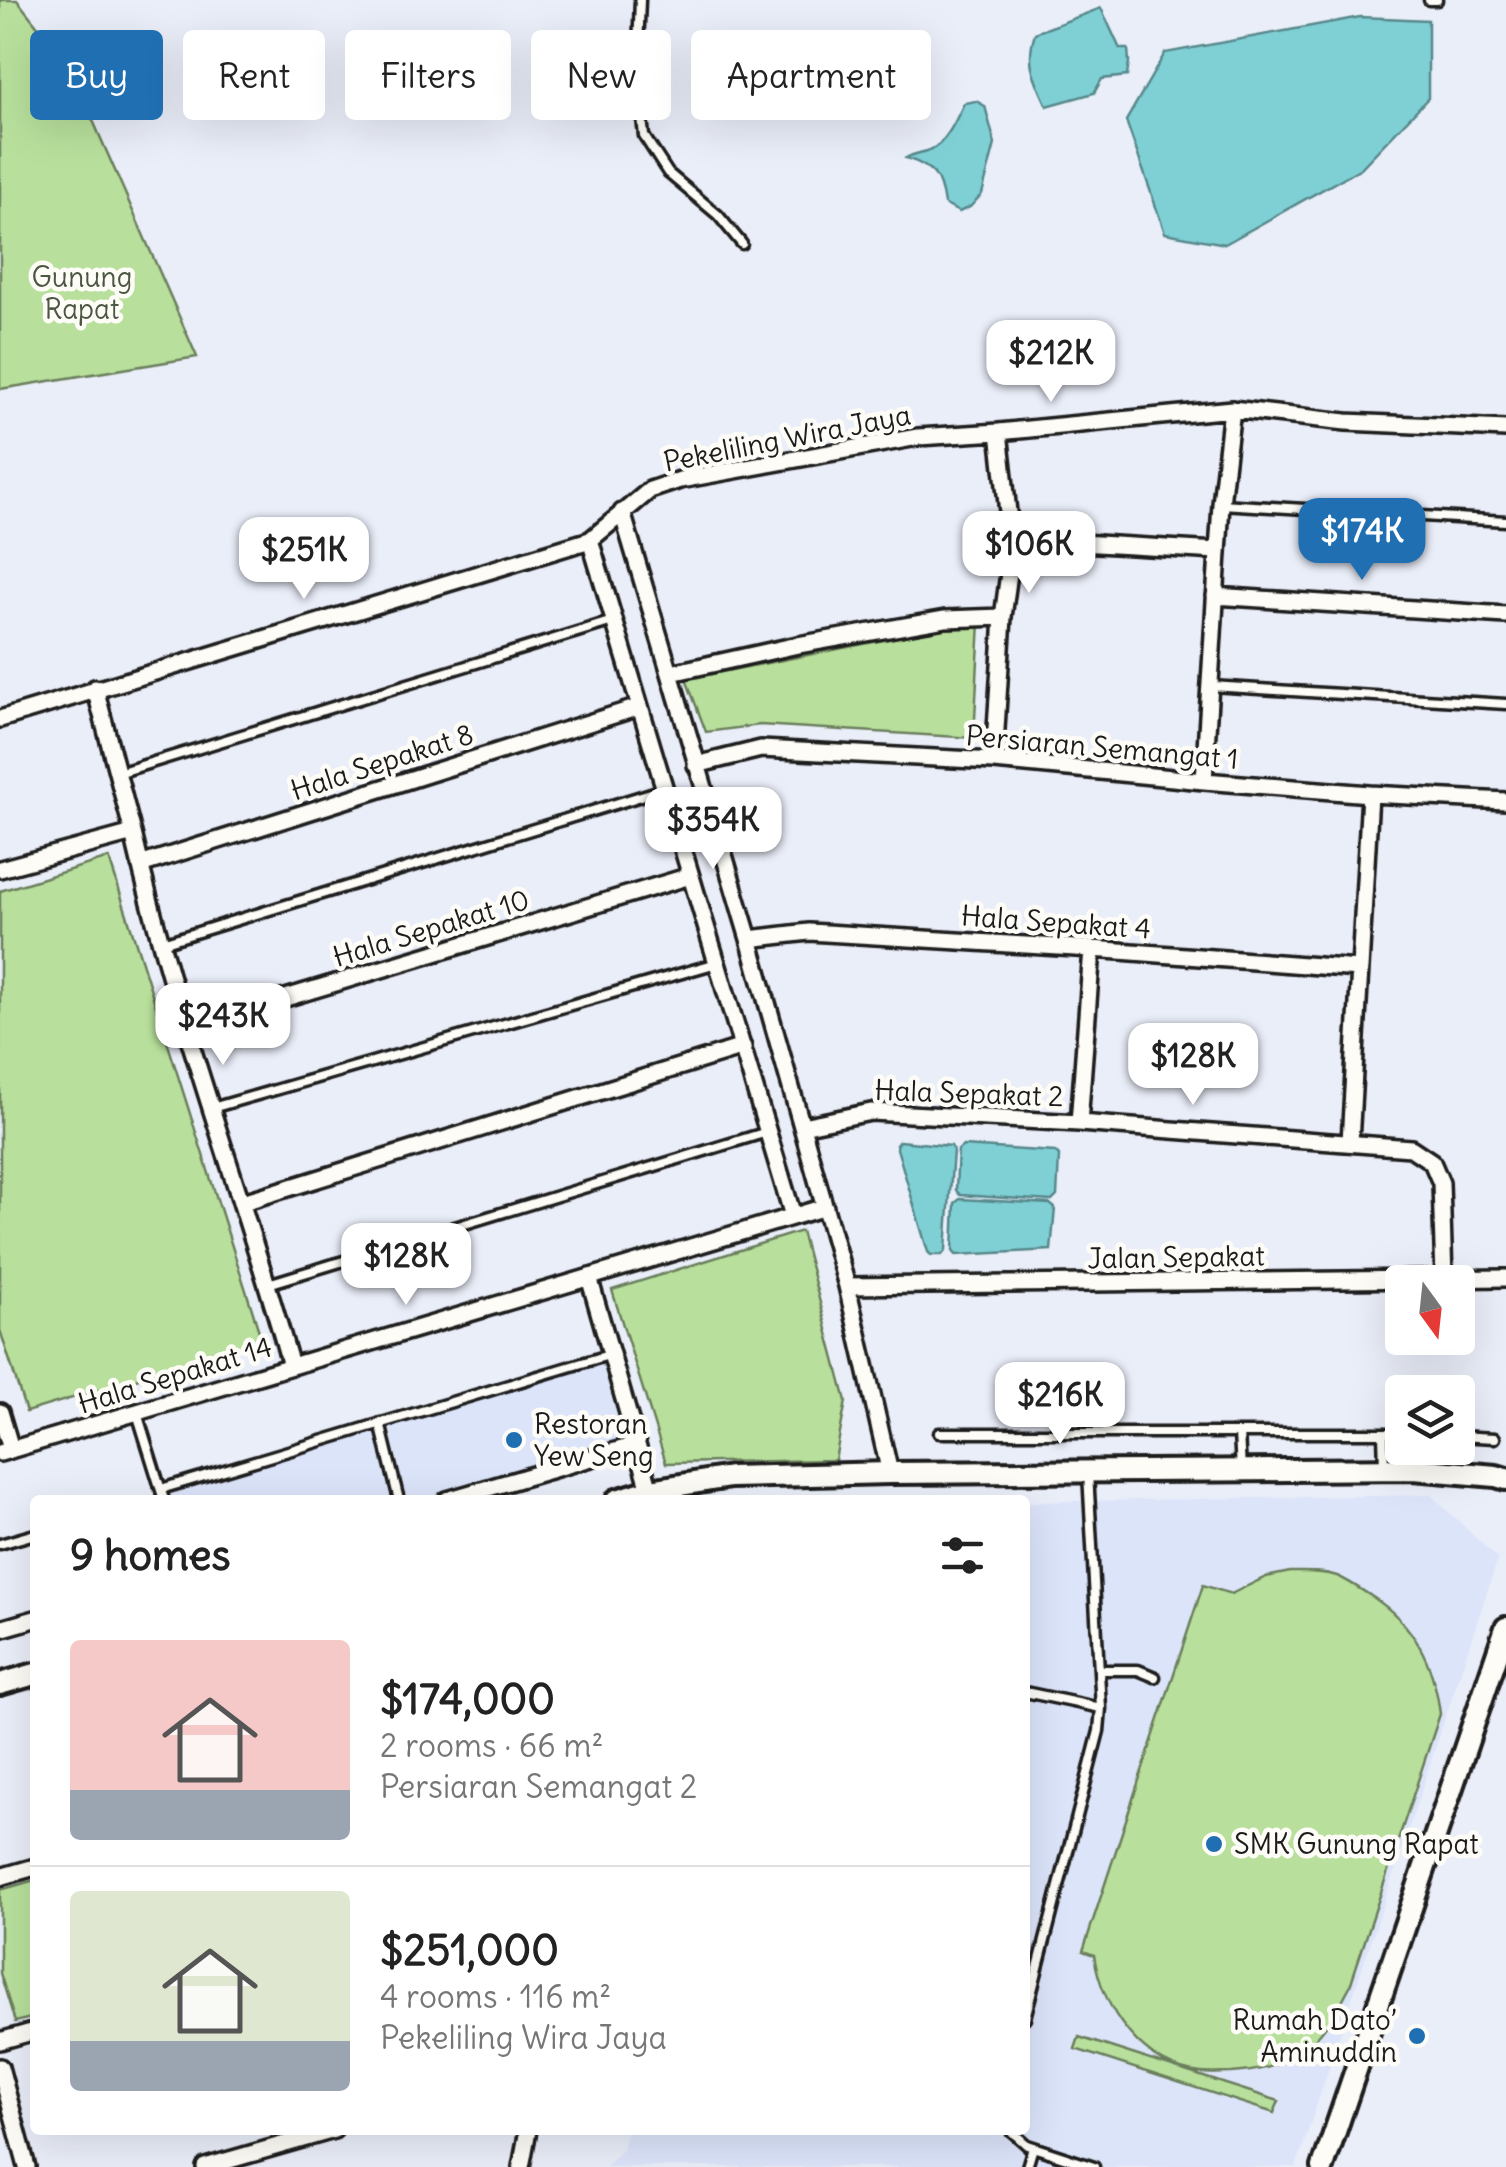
<!DOCTYPE html>
<html lang="en">
<head>
<meta charset="utf-8">
<style>
	:root { --surface:#fff; --page:#f6f6f6; --text:#222; --muted:#767676; --line:#e0e0e0; --accent:#1f6fb2 }
	body { margin:0; font-family:Delius,sans-serif; background:var(--page); color:var(--text); height:100vh; display:flex; flex-direction:column; font-size:38px; white-space:nowrap }
	* { box-sizing:border-box; margin:0 }
	p { font-size:32px; color:var(--muted) }
	.icon { flex:none; width:55px; height:55px; fill:none; stroke:currentColor; stroke-width:2; stroke-linecap:round; stroke-linejoin:round }
	.map { position:relative; flex:1; overflow:hidden }
	.panel { position:absolute; left:30px; top:1495px; width:1000px; height:640px; display:flex; flex-direction:column; background:var(--surface); border-radius:10px; box-shadow:0 10px 40px #0002 }
	.panel>* { flex:none }
	.guide { position:absolute; left:30px; top:30px; width:1000px; height:90px; display:flex; gap:20px }
	.needle { width:65px; rotate:165deg }
	.buttons { position:absolute; left:1385px; top:1265px; display:grid; gap:20px }
	.buttons a { display:grid; place-items:center; width:90px; height:90px; border-radius:10px; background:var(--surface); box-shadow:0 10px 40px #0002; font-size:50px }
	.price { position:absolute; translate:-50% -85px; padding:0 22px; border-radius:20px; background:#fff; color:#222; font-size:32px; line-height:65px; filter:drop-shadow(0 2px 5px #0008) }
	.price::after { content:''; position:absolute; left:50%; top:60px; width:30px; height:22px; margin-left:-15px; background:inherit; clip-path:polygon(0 0,100% 0,50% 100%) }
	.price.active { background:var(--accent); color:#fff }
	ul { padding:0; list-style:none }
	li { display:flex; align-items:center; gap:30px; height:250px; padding:0 40px }
	li+li { border-top:2px solid var(--line) }
	li span { display:grid; place-items:center; flex:none; width:280px; height:200px; border-radius:10px; color:#555 }
	li>.icon { margin-inline-start:auto }
	span .icon { width:120px; height:120px; fill:#fffc; stroke-width:1 }
	li b { font-size:42px }
	h2 { display:flex; justify-content:space-between; align-items:center; height:120px; padding:0 40px; font-size:42px }
	.tag { padding:0 35px; border-radius:10px; background:var(--surface); box-shadow:0 10px 40px #0002; font-size:35px; line-height:90px }
	.tag.active { background:var(--accent); color:#fff }
	.map>svg:first-child { display:block }
</style>
</head>
<body>
<div class="map">
<svg width="1506" height="2167" viewBox="0 0 1506 2167">
	<rect width="100%" height="100%" fill="#eaeef9"/>
	<filter id="ink" filterUnits="userSpaceOnUse"><feTurbulence type="fractalNoise" baseFrequency=".01" numOctaves="2"/><feDisplacementMap in="SourceGraphic" scale="20" xChannelSelector="R" yChannelSelector="G"/><feConvolveMatrix kernelMatrix="1 2 1 2 8 2 1 2 1" color-interpolation-filters="sRGB"/></filter>
	<g filter="url(#ink)">
		<path fill="#dce4fa" d="M 611,1358 L 637,1446 L 451,1500 L 163,1500 L 160,1490 Z
			M 1431,1495 L 1498,1559 L 1296,2167 L 606,2167 L 622,2149 L 627,2130 L 1025,2130 L 1025,1502 Z"/>
		<path fill="#b8e09c" stroke="#6a7e5c" stroke-width="2.5" d="M 0,0 L 17,0 L 69,66 L 197,357 L 0,389 Z
			M 980,621 L 974,738 L 760,725 L 706,732 L 686,679 Z
			M 109,858 L 262,1341 L 26,1412 L 0,1330 L 0,891 Z
			M 801,1231 L 846,1401 L 835,1460 L 666,1463 L 612,1290 Z
			M 1290,1572 C 1305,1572 1322,1571 1337,1576 C 1349,1581 1360,1589 1371,1596 C 1415,1624 1434,1664 1440,1714 L 1350,1986 C 1337,2011 1322,2037 1298,2053 C 1277,2068 1257,2071 1232,2073 C 1222,2073 1211,2074 1201,2073 C 1142,2067 1102,2009 1094,1955 L 1083,1951 L 1203,1585 L 1231,1594 L 1266,1577 Z
			M 35,1880 L 35,2017 L 15,2022 L 0,1973 L 0,1890 Z
			M 1079,2037 L 1279,2101 L 1274,2113 L 1075,2049 Z"/>
		<path fill="#7fd0d5" stroke="#57888b" stroke-width="2.5" d="M 1101,8 L 1120,49 L 1128,49 L 1129,62 L 1127,76 L 1102,79 L 1094,93 L 1047,106 C 1035,79 1025,63 1035,33 Z
			M 1360,17 L 1428,20 L 1428,98 L 1361,168 L 1225,244 L 1165,233 L 1126,121 L 1165,53 Z
			M 976,101 L 985,106 L 995,144 L 982,194 L 970,207 L 959,212 L 944,204 C 940,176 934,167 906,158 C 915,153 922,153 930,150 C 946,144 957,118 964,103 Z
			M 899,1141 L 951,1146 L 953,1150 L 946,1250 L 942,1255 L 931,1255 L 928,1252 L 896,1145 Z
			M 963,1146 L 1055,1152 L 1059,1156 L 1057,1196 L 1052,1201 L 960,1195 L 956,1190 L 958,1150 Z
			M 960,1199 L 1050,1204 L 1055,1208 L 1051,1250 L 956,1255 L 953,1251 L 955,1203 Z"/>
		<g fill="none" stroke-linecap="round" stroke-linejoin="round">
			<g stroke="#1c1c1c" stroke-width="15">
				<path id="service" d="M 640,0 L 637,72 L 644,136 L 668,173 L 718,215 L 742,244
					M 1429,0 L 1437,0
					M 1221,504 L 1506,521
					M 1211,686 L 1506,704
					M 118,773 L 613,621
					M 162,943 L 664,789
					M 212,1108 L 717,963
					M 268,1284 L 767,1132
					M 137,1413 L 164,1500
					M 380,1423 L 399,1500
					M 939,1433 L 1402,1433
					M 1239,1433 L 1241,1470
					M 1383,1433 L 1384,1468
					M 1458,1436 L 1495,1438
					M 161,1489 L 612,1354
					M 0,1544 L 35,1534
					M 1099,1670 L 1138,1670 L 1155,1677
					M 1025,1692 L 1101,1708
					M 1025,2018 L 1099,1731 L 1101,1708 L 1088,1473
					M 1010,2130 L 1027,2145 L 1094,2167
					M 1027,2167 L 1033,2147"/>
			</g>
			<g stroke="#1c1c1c" stroke-width="22">
				<path id="minor" d="M 622,512 L 749,939 L 847,1286 L 890,1473
					M 1011,539 L 1218,551
					M 590,540 L 793,1216
					M 1215,596 L 1506,615
					M 671,673 L 798,645 L 945,619 L 1003,617
					M 95,688 L 133,833
					M 0,719 L 590,540 L 650,490 L 680,480 L 918,437 L 999,432 L 1232,409 L 1346,422 L 1506,429
					M 994,761 L 1003,617 L 1009,573 L 1011,539 L 999,432
					M 696,765 L 761,749 L 994,761 L 1204,781 L 1370,794 L 1506,801
					M 1204,781 L 1221,504 L 1232,409
					M 140,865 L 639,707
					M 0,869 L 133,833 C 174,1014 241,1188 291,1366
					M 749,939 L 809,932 L 1092,949 L 1359,969
					M 186,1028 L 690,876
					M 1079,1123 L 1092,949
					M 802,1126 L 871,1112 L 1079,1123 L 1411,1148 L 1432,1162 L 1441,1183 L 1444,1279
					M 1350,1142 L 1370,794
					M 243,1202 L 743,1047
					M 589,1277 L 650,1490
					M 847,1286 L 1506,1278
					M 0,1412 L 11,1449
					M 0,1453 L 825,1207
					M 447,1500 L 636,1445
					M 0,1629 L 35,1619
					M 0,1877 L 35,1867
					M 0,2041 L 35,2031
					M 0,2067 L 27,2167
					M 205,2167 L 334,2130
					M 521,2167 L 528,2130"/>
			</g>
			<g stroke="#1c1c1c" stroke-width="28">
				<path id="tertiary" d="M 617,1500 L 650,1490 L 730,1477 L 890,1473 L 1413,1469 L 1496,1476 L 1506,1479
					M 0,1684 L 35,1674
					M 1323,2167 L 1506,1628"/>
			</g>
			<use href="#service" stroke="#fdfcf7" stroke-width="8"/>
			<use href="#minor" stroke="#fdfcf7" stroke-width="15"/>
			<use href="#tertiary" stroke="#fdfcf7" stroke-width="20"/>
		</g>
	</g>
	<g fill="#1f6fb2" stroke="#fdfcf7" stroke-width="4">
		<circle cx="514" cy="1440" r="10"/>
		<circle cx="1214" cy="1844" r="10"/>
		<circle cx="1417" cy="2036" r="10"/>
	</g>
	<g text-anchor="middle" stroke-width="9" stroke-linejoin="round" paint-order="stroke">
		<g font-size="28" fill="#4b5742" stroke="#fdfcf7">
			<text x="82" y="287">Gunung<tspan x="82" dy="32">Rapat</tspan></text>
		</g>
		<g font-size="28" fill="#1c1c1c" stroke="#fdfcf7">
			<text transform="translate(787 438) rotate(-11)" y="10">Pekeliling Wira Jaya</text>
			<text transform="translate(1102 747) rotate(5)" y="10">Persiaran Semangat 1</text>
			<text transform="translate(382 762) rotate(-18)" y="10">Hala Sepakat 8</text>
			<text transform="translate(1056 922) rotate(4)" y="10">Hala Sepakat 4</text>
			<text transform="translate(431 928) rotate(-17)" y="10">Hala Sepakat 10</text>
			<text transform="translate(969 1093) rotate(2)" y="10">Hala Sepakat 2</text>
			<text transform="translate(1176 1257) rotate(-1)" y="10">Jalan Sepakat</text>
			<text transform="translate(175 1375) rotate(-17)" y="10">Hala Sepakat 14</text>
		</g>
		<g font-size="28" fill="#1c1c1c" stroke="#fdfcf7" text-anchor="start">
			<text x="534" y="1434">Restoran<tspan x="534" dy="32">Yew Seng</tspan></text>
			<text x="1234" y="1854">SMK Gunung Rapat</text>
			<text x="1397" y="2030" text-anchor="end">Rumah Dato’<tspan x="1397" dy="32">Aminuddin</tspan></text>
		</g>
	</g>
</svg>
<div class="buttons">
<a><svg class="needle" viewBox="-14 -14 28 28"><path d="M0-13l5 13h-10z" fill="#e53935"/><path d="M0 13l5-13h-10z" fill="#767676"/></svg></a>
<a><svg class="icon" aria-label="layers" viewBox="0 0 24 24"><path d="M12 4l9 5-9 5-9-5zM3 14l9 5 9-5"/></svg></a>
</div>
<b class="price" style="left:1051px;top:405px">$212K</b>
<b class="price active" style="left:1362px;top:583px">$174K</b>
<b class="price" style="left:1029px;top:596px">$106K</b>
<b class="price" style="left:304px;top:602px">$251K</b>
<b class="price" style="left:713px;top:872px">$354K</b>
<b class="price" style="left:223px;top:1068px">$243K</b>
<b class="price" style="left:1193px;top:1108px">$128K</b>
<b class="price" style="left:406px;top:1308px">$128K</b>
<b class="price" style="left:1060px;top:1447px">$216K</b>
<div class="guide">
<a class="tag active">Buy</a>
<a class="tag">Rent</a>
<a class="tag">Filters</a>
<a class="tag">New</a>
<a class="tag">Apartment</a>
</div>
<section class="panel">
<h2>9 homes<svg class="icon" aria-label="filters" viewBox="0 0 24 24"><path d="M4 7h16M4 17h16"/><circle cx="9" cy="7" r="2"/><circle cx="15" cy="17" r="2"/></svg></h2>
<ul>
<li><span style="background:linear-gradient(#f6c9c9 75%,#9aa5b1 0)"><svg class="icon" aria-label="home" viewBox="0 0 24 24"><path d="M3 11l9-7 9 7M6 9v11h12V9"/></svg></span><div><b>$174,000</b><p>2 rooms · 66 m²</p><p>Persiaran Semangat 2</p></div></li>
<li><span style="background:linear-gradient(#dfe7d0 75%,#9aa5b1 0)"><svg class="icon" aria-label="home" viewBox="0 0 24 24"><path d="M3 11l9-7 9 7M6 9v11h12V9"/></svg></span><div><b>$251,000</b><p>4 rooms · 116 m²</p><p>Pekeliling Wira Jaya</p></div></li>
</ul>
</section>
</div>
</body>
</html>
